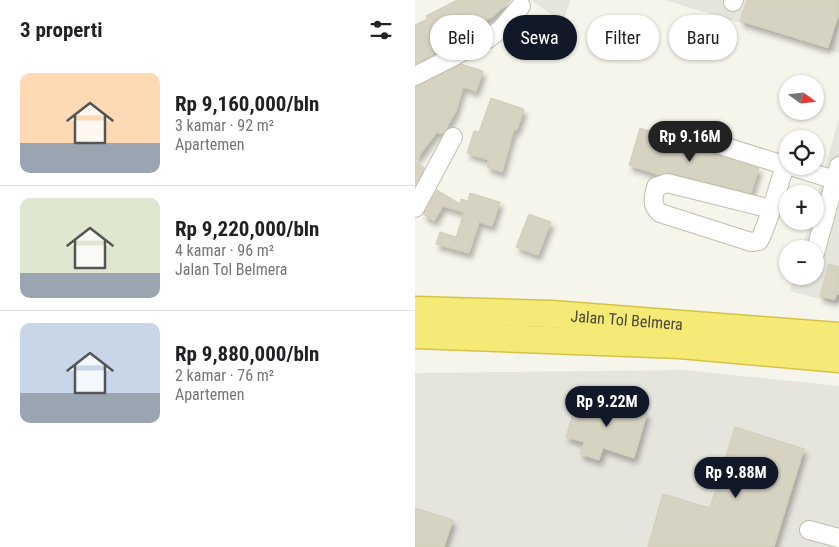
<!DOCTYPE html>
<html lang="id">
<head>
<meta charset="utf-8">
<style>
	:root { --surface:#fff; --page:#f2f2f2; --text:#202124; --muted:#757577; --line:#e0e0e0; --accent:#111827 }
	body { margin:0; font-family:"Roboto Condensed",sans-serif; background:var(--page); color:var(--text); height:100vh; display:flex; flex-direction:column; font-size:19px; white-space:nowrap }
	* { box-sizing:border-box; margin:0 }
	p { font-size:16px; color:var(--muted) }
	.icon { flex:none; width:28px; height:28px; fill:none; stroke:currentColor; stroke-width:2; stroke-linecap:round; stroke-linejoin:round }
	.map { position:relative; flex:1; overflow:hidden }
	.side { display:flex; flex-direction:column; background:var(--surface); width:415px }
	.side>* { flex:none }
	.hud { position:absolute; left:15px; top:15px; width:334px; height:45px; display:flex; gap:10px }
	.needle { width:32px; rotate:105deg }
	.buttons { position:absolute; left:364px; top:75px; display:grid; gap:10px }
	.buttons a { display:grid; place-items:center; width:45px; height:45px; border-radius:50%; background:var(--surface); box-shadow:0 1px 4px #0004; font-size:25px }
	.price { position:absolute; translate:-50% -42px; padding:0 11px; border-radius:18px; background:var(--accent); color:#fff; font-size:16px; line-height:32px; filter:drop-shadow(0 1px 2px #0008) }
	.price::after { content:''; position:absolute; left:50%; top:30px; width:15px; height:11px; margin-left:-8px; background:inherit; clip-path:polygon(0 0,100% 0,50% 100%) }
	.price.active { background:#222; color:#fff }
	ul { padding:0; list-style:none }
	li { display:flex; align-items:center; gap:15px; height:125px; padding:0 20px }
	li+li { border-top:1px solid var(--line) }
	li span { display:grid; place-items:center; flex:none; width:140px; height:100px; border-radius:10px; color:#555 }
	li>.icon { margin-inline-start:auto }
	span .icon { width:60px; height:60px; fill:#fffc; stroke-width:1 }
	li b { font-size:21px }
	h2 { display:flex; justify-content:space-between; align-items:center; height:60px; padding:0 20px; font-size:21px }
	.chip { padding:0 18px; border-radius:22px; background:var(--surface); box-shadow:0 1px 4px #0004; font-size:18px; line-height:45px }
	.chip.active { background:var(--accent); color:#fff }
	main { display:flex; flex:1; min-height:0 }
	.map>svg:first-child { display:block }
</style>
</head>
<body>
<main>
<section class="side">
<h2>3 properti<svg class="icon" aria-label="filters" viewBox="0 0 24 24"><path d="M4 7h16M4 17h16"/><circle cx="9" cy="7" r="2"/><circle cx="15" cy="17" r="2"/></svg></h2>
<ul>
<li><span style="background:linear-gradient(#ffd9b3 70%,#9aa5b1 0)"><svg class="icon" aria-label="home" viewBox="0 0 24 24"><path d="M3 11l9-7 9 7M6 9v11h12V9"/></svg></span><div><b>Rp 9,160,000/bln</b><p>3 kamar · 92 m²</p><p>Apartemen</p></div></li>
<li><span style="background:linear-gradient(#dfe7d0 75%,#9aa5b1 0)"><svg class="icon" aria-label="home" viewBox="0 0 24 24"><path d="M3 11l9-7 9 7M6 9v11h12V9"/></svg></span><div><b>Rp 9,220,000/bln</b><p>4 kamar · 96 m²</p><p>Jalan Tol Belmera</p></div></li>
<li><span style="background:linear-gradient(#c9d6e8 70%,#9aa5b1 0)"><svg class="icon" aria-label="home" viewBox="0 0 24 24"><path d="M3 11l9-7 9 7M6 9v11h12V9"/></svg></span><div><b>Rp 9,880,000/bln</b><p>2 kamar · 76 m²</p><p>Apartemen</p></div></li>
</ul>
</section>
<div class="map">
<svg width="424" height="547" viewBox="0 0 424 547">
	<defs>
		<filter id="shadow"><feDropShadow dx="3" dy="5.5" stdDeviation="2.5" flood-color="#0004"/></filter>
	</defs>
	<rect width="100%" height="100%" fill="#f5f5ec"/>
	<path fill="#e5e4dd" d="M 116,0 L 155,0 L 148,23 Z
		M 250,0 L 424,0 L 424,53 Z
		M 424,118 L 424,304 L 375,291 L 379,276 L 400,276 L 400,249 L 387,249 L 395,221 L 400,221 L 400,203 Z
		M 269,370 L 424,386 L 424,547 L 0,547 L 0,373 Z"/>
	<path fill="#d6d3c2" stroke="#d1cdb6" filter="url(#shadow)" d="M 42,0 L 96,0 L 77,17 L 49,32 L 52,38 L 0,64 L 0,25 L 12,19 L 11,16 Z
		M 332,0 L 424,0 L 424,13 L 413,48 L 325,21 Z
		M 106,22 L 139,26 L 135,46 L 108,42 L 107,46 L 93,43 L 95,35 Z
		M 46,64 L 68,71 L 61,91 L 48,87 L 41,111 L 31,129 L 27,134 L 22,132 L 0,161 L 9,168 L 0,185 L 0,87 Z
		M 76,98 L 109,109 L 102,130 L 99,129 L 87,172 L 72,167 L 74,160 L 52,153 L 59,131 L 64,132 Z
		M 225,128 L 251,136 L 257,141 L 344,168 L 336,193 L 255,173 L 244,175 L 214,165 Z
		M 22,190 L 45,204 L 46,199 L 53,201 L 55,193 L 85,202 L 77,226 L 64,222 L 54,253 L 21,244 L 25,232 L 41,237 L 39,244 L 49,212 L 28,206 L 19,221 L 8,214 Z
		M 114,214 L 136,222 L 123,255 L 101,247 Z
		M 414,264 L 424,267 L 424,294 L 422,294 L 419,300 L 405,296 Z
		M 180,397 L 232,413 L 219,458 L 188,448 L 184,460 L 165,454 L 169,442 L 151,437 L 161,404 L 176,409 Z
		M 320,427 L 389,449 L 359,547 L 233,547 L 248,494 L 295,508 Z
		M 0,508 L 38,520 L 29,547 L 0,547 Z"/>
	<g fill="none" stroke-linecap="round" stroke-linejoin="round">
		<g stroke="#c1bfaf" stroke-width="20">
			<path id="minor" d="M 318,2 L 319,0
				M 0,76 L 73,39 L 87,28 L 106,6
				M 260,131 L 372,166
				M 375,166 L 420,180
				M 0,208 L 38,137
				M 356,209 L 252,183 L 241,187 C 238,198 236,205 245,213 L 336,242 L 344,241 C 356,217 362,190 370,165
				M 400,253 L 424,166
				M 394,530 L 424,538"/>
		</g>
		<g stroke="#d6c345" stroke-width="29">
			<g id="highway">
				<path id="s1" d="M 0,310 L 136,314 L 424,336"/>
				<path d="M 0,335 L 265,345 L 424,359"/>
			</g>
		</g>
		<use href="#minor" stroke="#fff" stroke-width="18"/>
		<use href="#highway" stroke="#f6ea76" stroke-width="26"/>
	</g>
	<g text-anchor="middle" stroke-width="4" stroke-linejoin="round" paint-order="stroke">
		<g font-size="16" fill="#4a473a" stroke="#fff">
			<text dy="6" stroke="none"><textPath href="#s1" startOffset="212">Jalan Tol Belmera</textPath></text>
		</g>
	</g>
</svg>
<div class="buttons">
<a><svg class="needle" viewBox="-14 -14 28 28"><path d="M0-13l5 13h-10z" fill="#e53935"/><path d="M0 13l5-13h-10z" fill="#757577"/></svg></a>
<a><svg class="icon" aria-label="locate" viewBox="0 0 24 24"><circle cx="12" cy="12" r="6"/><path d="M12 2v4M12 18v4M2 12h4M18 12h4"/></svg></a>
<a>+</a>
<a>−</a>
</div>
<b class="price active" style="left:275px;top:163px">Rp 9.16M</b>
<b class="price" style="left:192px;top:428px">Rp 9.22M</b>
<b class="price" style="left:321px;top:499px">Rp 9.88M</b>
<div class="hud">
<a class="chip">Beli</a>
<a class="chip active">Sewa</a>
<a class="chip">Filter</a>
<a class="chip">Baru</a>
</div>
</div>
</main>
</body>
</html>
